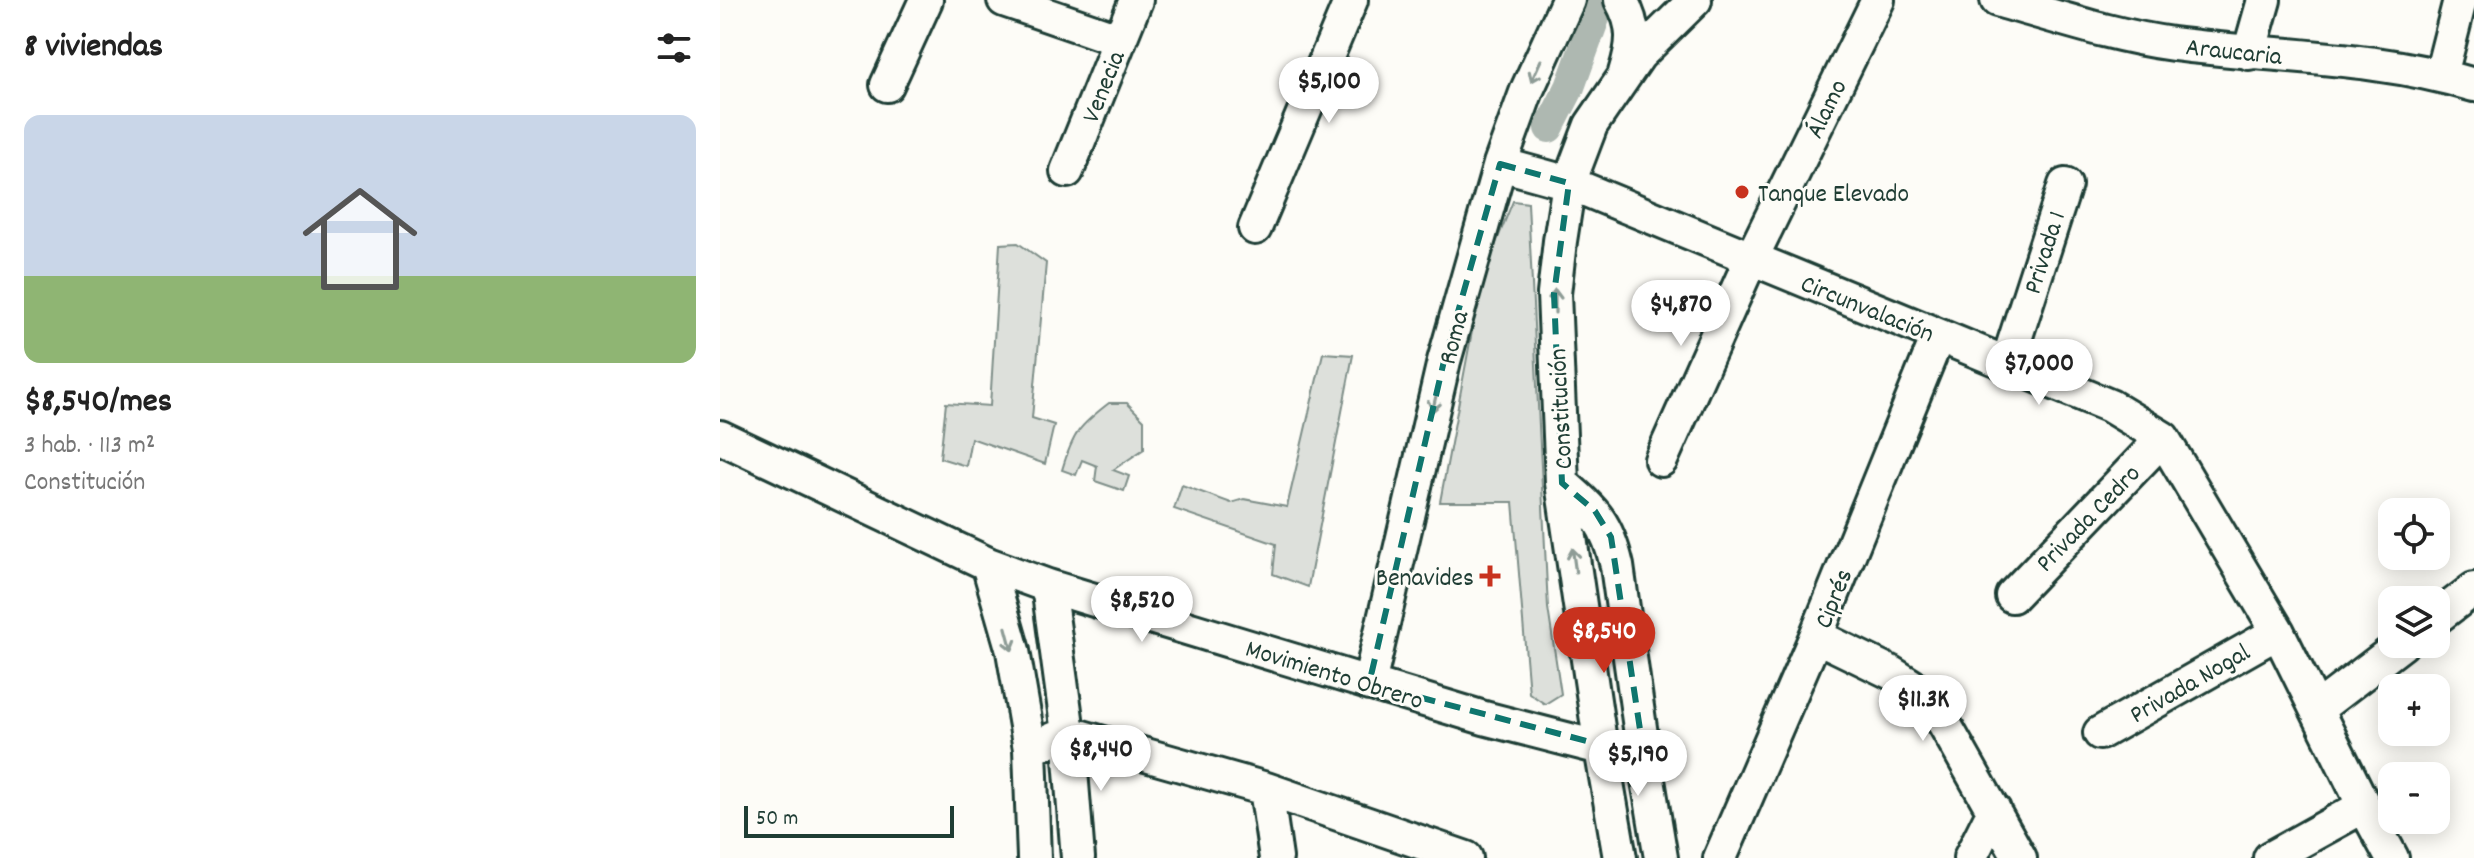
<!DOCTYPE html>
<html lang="es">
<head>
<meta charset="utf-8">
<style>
	:root { --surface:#fff; --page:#f2f2f2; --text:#222; --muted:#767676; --line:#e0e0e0; --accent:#c8321e }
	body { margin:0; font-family:Dekko,sans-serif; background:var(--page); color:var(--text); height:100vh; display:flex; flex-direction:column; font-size:30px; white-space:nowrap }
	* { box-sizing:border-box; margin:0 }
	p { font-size:26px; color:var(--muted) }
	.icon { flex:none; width:44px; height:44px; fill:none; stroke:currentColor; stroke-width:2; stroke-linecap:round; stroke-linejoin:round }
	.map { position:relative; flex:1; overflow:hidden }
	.drawer { display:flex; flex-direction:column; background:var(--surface); width:720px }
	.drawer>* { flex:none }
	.buttons { position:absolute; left:1658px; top:498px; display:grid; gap:16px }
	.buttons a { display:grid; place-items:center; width:72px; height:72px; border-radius:16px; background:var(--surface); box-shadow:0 4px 20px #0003; font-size:40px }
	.scale { position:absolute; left:24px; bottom:20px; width:210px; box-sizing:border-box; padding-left:8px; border:4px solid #1f3d34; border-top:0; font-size:22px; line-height:28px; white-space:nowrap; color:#1f3d34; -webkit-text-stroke:6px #fdfcf7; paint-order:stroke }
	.price { position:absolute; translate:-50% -68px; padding:0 18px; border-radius:28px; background:#fff; color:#222; font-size:26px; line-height:52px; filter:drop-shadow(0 2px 4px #0008) }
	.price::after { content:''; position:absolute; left:50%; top:48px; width:24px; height:18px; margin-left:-12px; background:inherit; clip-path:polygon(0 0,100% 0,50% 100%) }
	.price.selected { background:var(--accent); color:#fff }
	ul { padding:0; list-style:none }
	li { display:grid; align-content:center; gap:16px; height:424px; padding:0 24px }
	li+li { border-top:2px solid var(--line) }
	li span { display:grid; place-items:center; height:248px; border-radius:16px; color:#555 }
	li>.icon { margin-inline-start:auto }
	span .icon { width:144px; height:144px; fill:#fffc; stroke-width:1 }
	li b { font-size:34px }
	h2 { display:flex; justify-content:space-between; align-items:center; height:96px; padding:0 24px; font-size:34px }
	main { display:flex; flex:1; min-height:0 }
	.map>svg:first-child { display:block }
</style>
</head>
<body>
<main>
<section class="drawer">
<h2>8 viviendas<svg class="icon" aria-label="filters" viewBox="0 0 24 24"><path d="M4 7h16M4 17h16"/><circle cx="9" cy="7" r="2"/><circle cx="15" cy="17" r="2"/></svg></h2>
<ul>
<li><span style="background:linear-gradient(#c9d6e8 65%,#8fb573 0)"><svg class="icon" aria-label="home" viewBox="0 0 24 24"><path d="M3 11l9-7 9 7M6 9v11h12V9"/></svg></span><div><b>$8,540/mes</b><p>3 hab. · 113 m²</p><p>Constitución</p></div></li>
</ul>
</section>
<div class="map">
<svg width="1754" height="858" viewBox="0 0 1754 858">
	<rect width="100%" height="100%" fill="#fdfcf7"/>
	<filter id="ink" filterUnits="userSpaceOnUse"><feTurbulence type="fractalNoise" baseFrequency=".0125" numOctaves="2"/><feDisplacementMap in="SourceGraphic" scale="16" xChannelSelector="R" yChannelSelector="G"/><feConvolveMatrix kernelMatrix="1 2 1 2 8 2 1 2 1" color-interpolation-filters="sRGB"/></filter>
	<g filter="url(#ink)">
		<path fill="#dde0db" stroke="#7e8e88" stroke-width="2" d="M 793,201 L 808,203 L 828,608 L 841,694 L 825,704 L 809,693 L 793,502 L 720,502 L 762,278 Z
			M 298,243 L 326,263 L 312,418 L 334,425 L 325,464 L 251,438 L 246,466 L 220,458 L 226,403 L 270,406 L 280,244 Z
			M 603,353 L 633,355 L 588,587 L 553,574 L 556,544 L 454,509 L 462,485 L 511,503 L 524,499 L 567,507 Z
			M 389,403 L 407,403 L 424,420 L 424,449 L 393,470 L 409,476 L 404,491 L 375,481 L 377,466 L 362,460 L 356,475 L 342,470 C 353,433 359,426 389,403 Z"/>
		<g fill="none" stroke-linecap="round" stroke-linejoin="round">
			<path stroke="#aeb8b1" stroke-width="30" d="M 829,128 L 850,87 L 880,4"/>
			<g stroke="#1f3d34" stroke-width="38">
				<path id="minor" d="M 284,0 L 400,40
					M 901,0 C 916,27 914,44 905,73
					M 1277,0 C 1335,16 1393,36 1453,44 C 1554,57 1656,55 1754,85
					M 1529,53 L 1544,0
					M 1721,75 L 1740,0
					M 167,85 L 206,0
					M 780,164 L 849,183 L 1390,406 L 1443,438 L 1558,632 L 1644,806 L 1672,858
					M 347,171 L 416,0
					M 535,228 L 631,0
					M 1287,364 L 1345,185
					M 0,437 L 268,564 L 328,586 L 764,718 L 881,748 L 924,756
					M 941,460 L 1031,259 L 1158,0
					M 842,483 C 875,512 887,522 897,566 L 924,756 L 941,858
					M 268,564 L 293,651 L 310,749 L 314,858
					M 328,586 L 348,733 L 358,858
					M 1292,596 L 1443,438
					M 1716,618 L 1754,589
					M 1096,636 L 1170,672 L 1200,691 L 1224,723 L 1300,858
					M 649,684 L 724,361 L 780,164 L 807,90 L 848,0
					M 1597,709 L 1682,644
					M 1380,733 L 1558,632
					M 310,749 L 348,733 L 546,789 L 746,858
					M 546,789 L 556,858
					M 900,858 L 881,748 L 842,483 L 834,294 L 840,241 L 849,183 L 871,125 L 919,55 L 975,0
					M 1000,858 L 1096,636 L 1218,336
					M 1250,858 L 1274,810
					M 1550,858 L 1644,806"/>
			</g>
			<use href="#minor" stroke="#fdfcf7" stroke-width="32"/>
		</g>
		<defs><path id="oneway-shaft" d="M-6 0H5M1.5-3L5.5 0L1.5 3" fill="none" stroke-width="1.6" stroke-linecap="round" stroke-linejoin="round" transform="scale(2)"/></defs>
		<g stroke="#8e9c96">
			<use href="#oneway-shaft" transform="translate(816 71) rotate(114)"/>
			<use href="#oneway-shaft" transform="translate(835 301) rotate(-90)"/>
			<use href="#oneway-shaft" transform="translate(715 400) rotate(103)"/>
			<use href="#oneway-shaft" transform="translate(854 560) rotate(-98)"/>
			<use href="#oneway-shaft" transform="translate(289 639) rotate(75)"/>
		</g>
	</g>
	<path fill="none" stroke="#0f766e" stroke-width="6" stroke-dasharray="16 10" stroke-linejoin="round" d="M 780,164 L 849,183 L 834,294 L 842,483 L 875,511 L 891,537 L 924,756 L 649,684 L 724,361 Z"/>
	<g fill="#c8321e" stroke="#fdfcf7" stroke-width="3">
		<circle cx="1022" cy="192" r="8"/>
		<path d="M766 564h8v8h8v8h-8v8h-8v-8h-8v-8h8z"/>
	</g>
	<g text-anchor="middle" stroke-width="6" stroke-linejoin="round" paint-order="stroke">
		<g font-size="26" fill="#1f3d34" stroke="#fdfcf7">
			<text transform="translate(1514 50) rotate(6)" y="9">Araucaria</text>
			<text transform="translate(382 86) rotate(-68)" y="9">Venecia</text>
			<text transform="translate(1105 108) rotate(-64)" y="9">Álamo</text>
			<text transform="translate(1323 252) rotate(-72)" y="9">Privada 1</text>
			<text transform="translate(1148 307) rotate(22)" y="9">Circunvalación</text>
			<text transform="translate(732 337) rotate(-75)" y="9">Roma</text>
			<text transform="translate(839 409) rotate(-93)" y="9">Constitución</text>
			<text transform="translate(1367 517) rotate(-46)" y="9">Privada Cedro</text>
			<text transform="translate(1112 598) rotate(-68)" y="9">Ciprés</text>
			<text transform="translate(615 673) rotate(17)" y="9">Movimiento Obrero</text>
			<text transform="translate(1469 682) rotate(-30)" y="9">Privada Nogal</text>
		</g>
		<g font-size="26" fill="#1f3d34" stroke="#fdfcf7" text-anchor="start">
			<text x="1038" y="201">Tanque Elevado</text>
			<text x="754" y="585" text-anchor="end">Benavides</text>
		</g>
	</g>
</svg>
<div class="buttons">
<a><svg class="icon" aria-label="locate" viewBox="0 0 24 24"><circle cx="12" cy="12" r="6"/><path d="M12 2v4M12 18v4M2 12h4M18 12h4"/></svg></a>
<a><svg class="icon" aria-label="layers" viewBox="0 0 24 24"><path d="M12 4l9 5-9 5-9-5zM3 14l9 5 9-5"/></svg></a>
<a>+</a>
<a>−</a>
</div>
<div class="scale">50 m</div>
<b class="price" style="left:609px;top:125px">$5,100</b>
<b class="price" style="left:961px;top:348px">$4,870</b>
<b class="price" style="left:1319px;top:407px">$7,000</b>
<b class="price" style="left:422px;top:644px">$8,520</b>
<b class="price selected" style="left:884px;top:675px">$8,540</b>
<b class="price" style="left:1203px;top:743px">$11.3K</b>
<b class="price" style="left:381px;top:793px">$8,440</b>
<b class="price" style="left:918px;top:798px">$5,190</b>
</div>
</main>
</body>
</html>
